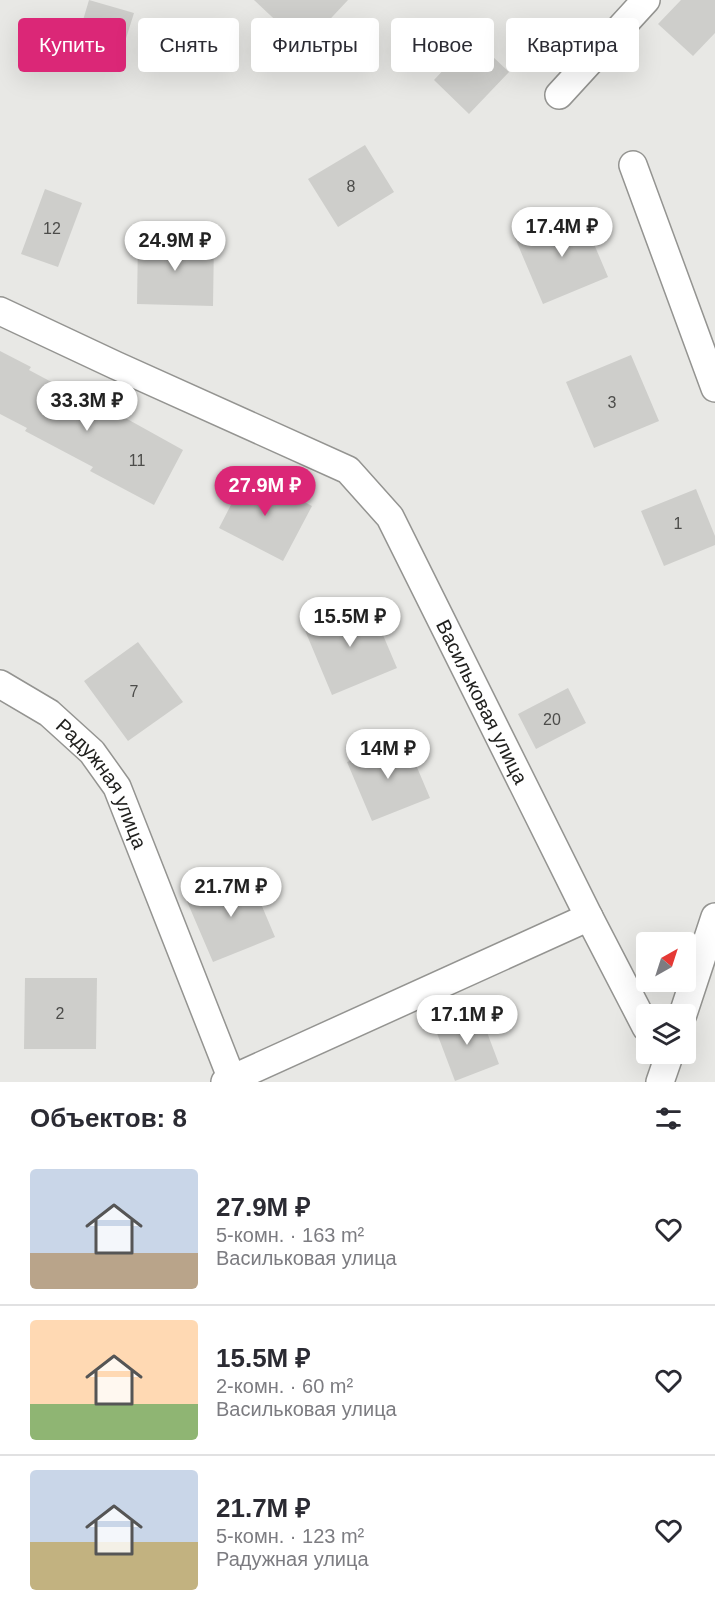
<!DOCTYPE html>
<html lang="ru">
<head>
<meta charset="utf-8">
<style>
	:root { --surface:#fff; --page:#f7f7f7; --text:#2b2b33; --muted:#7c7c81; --line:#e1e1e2; --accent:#db2777 }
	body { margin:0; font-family:Helvetica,sans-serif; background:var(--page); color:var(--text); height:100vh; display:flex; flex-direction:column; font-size:22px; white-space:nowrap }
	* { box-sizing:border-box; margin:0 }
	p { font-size:20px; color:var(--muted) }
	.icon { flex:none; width:33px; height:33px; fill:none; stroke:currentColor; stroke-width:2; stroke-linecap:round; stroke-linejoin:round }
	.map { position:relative; height:1082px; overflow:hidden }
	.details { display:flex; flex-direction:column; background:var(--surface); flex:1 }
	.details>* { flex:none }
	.banner { position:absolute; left:18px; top:18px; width:680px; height:54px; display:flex; gap:12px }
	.needle { width:39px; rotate:39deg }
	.buttons { position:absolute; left:636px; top:932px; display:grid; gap:12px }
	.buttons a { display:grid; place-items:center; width:60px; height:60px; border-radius:6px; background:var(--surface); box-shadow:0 6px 24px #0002; font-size:30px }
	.price { position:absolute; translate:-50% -51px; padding:0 14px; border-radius:21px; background:#fff; color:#222; font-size:20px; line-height:39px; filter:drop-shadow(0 2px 3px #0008) }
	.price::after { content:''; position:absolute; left:50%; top:36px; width:18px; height:14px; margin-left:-9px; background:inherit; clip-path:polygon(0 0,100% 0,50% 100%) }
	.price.active { background:var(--accent); color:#fff }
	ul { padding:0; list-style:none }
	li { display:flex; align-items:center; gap:18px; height:150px; padding:0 30px }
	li+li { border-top:2px solid var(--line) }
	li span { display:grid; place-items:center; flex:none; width:168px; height:120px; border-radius:6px; color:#555 }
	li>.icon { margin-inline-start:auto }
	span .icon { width:72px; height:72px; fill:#fffc; stroke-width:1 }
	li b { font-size:26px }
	h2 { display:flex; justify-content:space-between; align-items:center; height:72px; padding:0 30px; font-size:26px }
	.chip { padding:0 21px; border-radius:6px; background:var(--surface); box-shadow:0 6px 24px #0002; font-size:21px; line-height:54px }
	.chip.active { background:var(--accent); color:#fff }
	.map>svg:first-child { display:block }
</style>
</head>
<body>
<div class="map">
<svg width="715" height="1082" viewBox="0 0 715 1082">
	<rect width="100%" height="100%" fill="#e8e8e5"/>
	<path fill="#cececb" d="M 89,0 L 134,13 L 122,51 L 78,37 Z
		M 254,0 L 348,0 L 304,47 Z
		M 681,0 L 715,0 L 715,33 L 693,56 L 658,24 Z
		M 473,38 L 509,72 L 469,114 L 434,80 Z
		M 365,145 L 394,192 L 338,227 L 308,179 Z
		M 45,189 L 82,203 L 58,267 L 21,254 Z
		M 580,211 L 608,277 L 543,304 L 515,238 Z
		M 138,239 L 214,241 L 213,306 L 137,304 Z
		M 0,351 L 31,367 L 29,370 L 119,418 L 120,415 L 183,450 L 154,505 L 90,471 L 93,467 L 25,431 L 27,428 L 0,414 Z
		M 631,355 L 659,421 L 594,448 L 566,382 Z
		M 248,472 L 312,506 L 283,561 L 219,528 Z
		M 696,489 L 715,536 L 715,545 L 664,566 L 641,511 Z
		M 369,602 L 397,668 L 332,695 L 304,628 Z
		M 138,642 L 183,702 L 128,741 L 84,681 Z
		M 568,688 L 586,723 L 536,749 L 518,714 Z
		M 405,739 L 430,798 L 372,821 L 347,762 Z
		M 248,873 L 275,937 L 213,962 L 186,899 Z
		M 25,978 L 97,978 L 96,1049 L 24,1049 Z
		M 479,1011 L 499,1064 L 455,1081 L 435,1028 Z"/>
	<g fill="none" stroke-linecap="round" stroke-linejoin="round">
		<g stroke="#949491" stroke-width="30">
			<g id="street">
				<path d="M 559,95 L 646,0"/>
				<path d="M 633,165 L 715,388"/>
				<path id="s1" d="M 0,311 L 115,365 L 348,470 L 390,517 L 589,917 L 646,1027"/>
				<path id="s2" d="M 0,684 L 49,713 L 92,752 L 117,787 L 233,1082"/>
				<path d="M 683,1014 L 715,917"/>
				<path d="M 225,1082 L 589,917"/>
				<path d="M 660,1082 L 670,1053"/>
			</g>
		</g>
		<use href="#street" stroke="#fff" stroke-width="27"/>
	</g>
	<g text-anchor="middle" stroke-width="4.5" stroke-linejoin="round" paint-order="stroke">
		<g font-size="16" fill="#4c4c4a">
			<text x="351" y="192">8</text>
			<text x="52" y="234">12</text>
			<text x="612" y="408">3</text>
			<text x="137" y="466">11</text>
			<text x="678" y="529">1</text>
			<text x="134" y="697">7</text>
			<text x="552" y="725">20</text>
			<text x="60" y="1019">2</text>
		</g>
		<g font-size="20" fill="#21211f" stroke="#f5f5f2">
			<text dy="7" stroke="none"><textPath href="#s1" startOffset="652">Васильковая улица</textPath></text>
			<text dy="7" stroke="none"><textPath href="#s2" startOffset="147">Радужная улица</textPath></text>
		</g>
	</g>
</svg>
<div class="buttons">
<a><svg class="needle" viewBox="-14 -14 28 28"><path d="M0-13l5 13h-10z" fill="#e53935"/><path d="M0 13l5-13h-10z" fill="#7c7c81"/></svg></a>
<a><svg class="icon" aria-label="layers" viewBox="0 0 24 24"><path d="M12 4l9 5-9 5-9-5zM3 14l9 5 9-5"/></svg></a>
</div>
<b class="price" style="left:562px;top:258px">17.4M ₽</b>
<b class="price" style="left:175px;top:272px">24.9M ₽</b>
<b class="price" style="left:87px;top:432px">33.3M ₽</b>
<b class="price active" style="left:265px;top:517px">27.9M ₽</b>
<b class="price" style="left:350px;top:648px">15.5M ₽</b>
<b class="price" style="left:388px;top:780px">14M ₽</b>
<b class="price" style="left:231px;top:918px">21.7M ₽</b>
<b class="price" style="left:467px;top:1046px">17.1M ₽</b>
<div class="banner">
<a class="chip active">Купить</a>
<a class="chip">Снять</a>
<a class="chip">Фильтры</a>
<a class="chip">Новое</a>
<a class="chip">Квартира</a>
</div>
</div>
<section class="details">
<h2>Объектов: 8<svg class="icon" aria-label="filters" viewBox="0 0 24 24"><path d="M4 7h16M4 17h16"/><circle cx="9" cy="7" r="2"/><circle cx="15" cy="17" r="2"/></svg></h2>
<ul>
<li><span style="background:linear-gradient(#c9d6e8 70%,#b9a48a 0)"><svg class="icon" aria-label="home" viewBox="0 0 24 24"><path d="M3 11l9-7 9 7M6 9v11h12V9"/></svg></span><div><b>27.9M ₽</b><p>5-комн. · 163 m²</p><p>Васильковая улица</p></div><svg class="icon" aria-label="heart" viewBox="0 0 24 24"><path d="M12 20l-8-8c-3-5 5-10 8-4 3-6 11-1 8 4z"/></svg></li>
<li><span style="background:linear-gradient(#ffd9b3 70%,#8fb573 0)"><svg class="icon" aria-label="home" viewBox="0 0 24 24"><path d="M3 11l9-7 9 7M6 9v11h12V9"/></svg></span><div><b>15.5M ₽</b><p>2-комн. · 60 m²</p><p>Васильковая улица</p></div><svg class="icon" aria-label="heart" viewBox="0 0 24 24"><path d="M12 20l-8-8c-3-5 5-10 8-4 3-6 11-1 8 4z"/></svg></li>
<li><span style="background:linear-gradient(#c9d6e8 60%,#c2b280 0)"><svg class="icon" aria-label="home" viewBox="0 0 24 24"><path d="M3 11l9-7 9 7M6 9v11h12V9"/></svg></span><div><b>21.7M ₽</b><p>5-комн. · 123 m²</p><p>Радужная улица</p></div><svg class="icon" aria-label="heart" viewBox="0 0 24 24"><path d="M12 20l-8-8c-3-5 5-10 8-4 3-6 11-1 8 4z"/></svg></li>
</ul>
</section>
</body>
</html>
